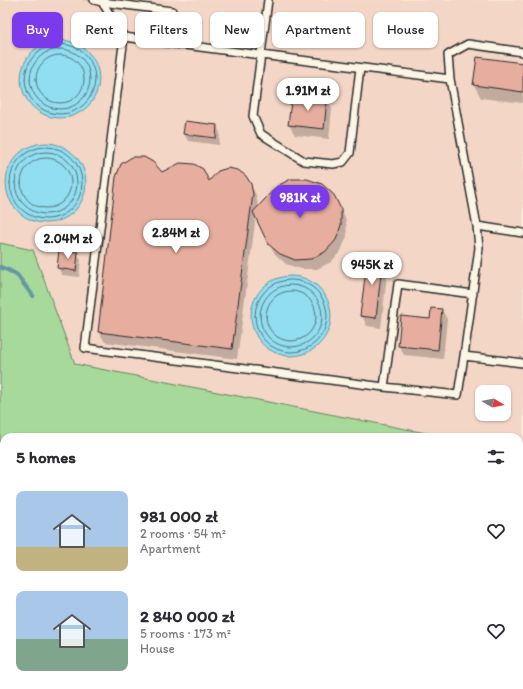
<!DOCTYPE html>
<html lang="en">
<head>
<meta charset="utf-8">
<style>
	:root { --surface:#fff; --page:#f2f2f3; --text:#2b2b33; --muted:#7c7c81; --accent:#7c3aed }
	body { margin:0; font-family:Itim,sans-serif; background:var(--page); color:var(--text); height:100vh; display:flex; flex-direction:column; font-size:15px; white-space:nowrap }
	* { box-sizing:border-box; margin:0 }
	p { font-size:13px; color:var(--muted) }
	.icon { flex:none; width:22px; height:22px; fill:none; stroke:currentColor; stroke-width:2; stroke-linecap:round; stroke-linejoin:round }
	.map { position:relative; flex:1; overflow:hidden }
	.side { position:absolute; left:0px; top:433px; width:523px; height:256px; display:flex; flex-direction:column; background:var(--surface); border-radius:12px 12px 0 0; box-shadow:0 1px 3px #0004 }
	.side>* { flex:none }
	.banner { position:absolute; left:12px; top:12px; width:499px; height:36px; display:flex; gap:8px }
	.needle { width:26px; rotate:100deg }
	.fabs { position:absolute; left:475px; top:385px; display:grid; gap:8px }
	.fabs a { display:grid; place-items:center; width:36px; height:36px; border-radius:8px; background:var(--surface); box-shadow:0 1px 3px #0004; font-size:20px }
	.price { position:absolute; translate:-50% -34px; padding:0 9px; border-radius:14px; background:#fff; color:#222; font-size:13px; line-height:26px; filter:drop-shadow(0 1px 2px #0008) }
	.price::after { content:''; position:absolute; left:50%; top:24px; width:12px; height:9px; margin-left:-6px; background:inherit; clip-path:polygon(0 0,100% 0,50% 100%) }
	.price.on { background:var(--accent); color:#fff }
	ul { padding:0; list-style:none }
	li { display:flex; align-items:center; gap:12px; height:100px; padding:0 16px }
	li span { display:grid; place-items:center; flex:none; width:112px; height:80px; border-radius:8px; color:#555 }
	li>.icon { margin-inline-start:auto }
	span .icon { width:48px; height:48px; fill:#fffc; stroke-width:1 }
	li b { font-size:17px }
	h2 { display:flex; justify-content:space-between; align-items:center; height:48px; padding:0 16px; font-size:17px }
	.tag { padding:0 14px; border-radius:8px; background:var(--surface); box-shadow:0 1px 3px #0004; font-size:14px; line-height:36px }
	.tag.on { background:var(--accent); color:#fff }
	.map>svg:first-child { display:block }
</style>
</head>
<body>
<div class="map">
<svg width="523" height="689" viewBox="0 0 523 689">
	<rect width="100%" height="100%" fill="#f8e7d7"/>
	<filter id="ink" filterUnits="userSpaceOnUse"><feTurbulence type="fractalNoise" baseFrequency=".025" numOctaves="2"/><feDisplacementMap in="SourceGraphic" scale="8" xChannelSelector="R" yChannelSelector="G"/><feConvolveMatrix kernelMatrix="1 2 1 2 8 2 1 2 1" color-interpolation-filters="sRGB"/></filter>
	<g filter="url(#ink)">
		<path fill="#f3d6c6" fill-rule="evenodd" d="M 0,0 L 523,0 L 523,452 L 519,451 L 519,437 L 446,437 L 75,364 L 33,250 L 0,243 ZM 482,392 L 504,392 L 504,414 L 482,414 Z
			M 0,529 L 4,530 L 4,685 L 202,685 L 204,689 L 0,689 Z"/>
		<path fill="#a6d99a" stroke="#688262" d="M 0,243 L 33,250 L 75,364 L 446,437 L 4,437 L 4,530 L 0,529 Z
			M 519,451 L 523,452 L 523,689 L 204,689 L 202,685 L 519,685 Z"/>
		<path fill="#91def1" stroke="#6896a2" d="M21 79a39 39 0 1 1 78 0a39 39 0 1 1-78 0Z
			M6 183a40 40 0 1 1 80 0a40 40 0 1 1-80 0Z
			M251 316a40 40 0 1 1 80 0a40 40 0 1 1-80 0Z"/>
		<path fill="#0003" d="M 81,0 L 135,0 L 133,8 Z
			M 523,64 L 523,103 L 481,98 L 474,85 Z
			M 327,99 L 332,109 L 329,139 L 295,135 L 289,125 Z
			M 217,126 L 220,133 L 219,145 L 188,141 L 184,134 Z
			M 162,173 L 209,182 L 246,177 L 256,195 L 258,205 L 257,209 L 339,206 L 346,220 L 347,236 L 341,251 L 331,262 L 317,269 L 301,269 L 286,264 L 275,254 L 269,243 L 256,216 L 237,359 L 105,342 L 99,332 Z
			M 77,253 L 81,260 L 79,277 L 62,275 L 58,268 Z
			M 369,255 L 383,256 L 388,266 L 381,328 L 367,326 L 362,316 Z
			M 442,310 L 447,319 L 443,359 L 404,355 L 399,346 Z"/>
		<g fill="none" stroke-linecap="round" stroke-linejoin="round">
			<path stroke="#54737a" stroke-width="1" d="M25 79a35 35 0 1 1 70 0a35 35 0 1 1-70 0Z
				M30 79a30 30 0 1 1 60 0a30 30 0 1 1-60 0Z
				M36 79a24 24 0 1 1 48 0a24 24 0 1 1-48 0Z
				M10 183a36 36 0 1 1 72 0a36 36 0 1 1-72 0Z
				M15 183a31 31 0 1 1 62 0a31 31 0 1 1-62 0Z
				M21 183a25 25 0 1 1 50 0a25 25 0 1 1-50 0Z
				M255 316a36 36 0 1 1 72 0a36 36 0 1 1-72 0Z
				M260 316a31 31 0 1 1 62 0a31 31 0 1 1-62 0Z
				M266 316a25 25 0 1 1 50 0a25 25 0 1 1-50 0Z"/>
			<path stroke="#6896a2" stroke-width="4.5" d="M 0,267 L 8,270 L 17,275 L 33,296
				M 0,501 L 4,502
				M 519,560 L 523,559"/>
		</g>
		<path fill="#e7ae9f" stroke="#2b2b2b" d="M 477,57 L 523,63 L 523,92 L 473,85 Z
			M 292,94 L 327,98 L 324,129 L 288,125 Z
			M 185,121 L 217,125 L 216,138 L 183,134 Z
			M 132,157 L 144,157 L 153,162 L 162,172 L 180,163 L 194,164 L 203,169 L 209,181 L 218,171 L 228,168 L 238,170 L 246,176 L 251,184 L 253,194 L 232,349 L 98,332 L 116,177 L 121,164 Z
			M 291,179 L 307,179 L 322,184 L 334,195 L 341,209 L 341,225 L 336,240 L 325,252 L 311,259 L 295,260 L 280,254 L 268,244 L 253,212 L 277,186 Z
			M 59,250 L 78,252 L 76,271 L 57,268 Z
			M 368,254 L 383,256 L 376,318 L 360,316 Z
			M 431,308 L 442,309 L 438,350 L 398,346 L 401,316 L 430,319 Z"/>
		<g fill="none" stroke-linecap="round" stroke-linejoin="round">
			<g stroke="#2b2b2b" stroke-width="10">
				<path id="lane" d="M 94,0 L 102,2 L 124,37
					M 268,0 L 253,116 L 261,134 L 304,161 L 333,164 L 343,162 L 350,153 L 360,68
					M 102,2 L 172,11 L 168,43
					M 523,52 L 468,44 L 448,55 L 450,79 L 477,226 L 479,248 L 464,356 L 523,363
					M 477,226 L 523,233
					M 464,356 L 458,395 L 384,387 L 398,284 L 473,294
					M 384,387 L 85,348 L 124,37 L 261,55 L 450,79"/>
			</g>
			<path stroke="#2b2b2b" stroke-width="2.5" stroke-dasharray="1 3" stroke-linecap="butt" d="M 0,566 L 1,564 L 4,562
				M 0,660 L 3,674 L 4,675
				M 519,684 L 523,683
				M 21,685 L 33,689
				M 179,685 L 181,689"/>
			<use href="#lane" stroke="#fcf5e5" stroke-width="7"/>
		</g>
	</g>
</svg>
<div class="fabs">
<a><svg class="needle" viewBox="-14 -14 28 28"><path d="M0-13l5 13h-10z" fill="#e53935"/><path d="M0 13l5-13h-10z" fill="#7c7c81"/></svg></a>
</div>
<b class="price" style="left:308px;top:112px">1.91M zł</b>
<b class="price on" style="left:300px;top:219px">981K zł</b>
<b class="price" style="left:176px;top:254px">2.84M zł</b>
<b class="price" style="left:68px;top:260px">2.04M zł</b>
<b class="price" style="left:372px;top:286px">945K zł</b>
<div class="banner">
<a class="tag on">Buy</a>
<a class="tag">Rent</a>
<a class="tag">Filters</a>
<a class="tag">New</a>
<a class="tag">Apartment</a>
<a class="tag">House</a>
</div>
<section class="side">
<h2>5 homes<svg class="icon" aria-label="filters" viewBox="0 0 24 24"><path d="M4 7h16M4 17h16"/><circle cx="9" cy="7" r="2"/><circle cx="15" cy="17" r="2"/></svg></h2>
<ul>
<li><span style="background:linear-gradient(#a9c7e8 70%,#c2b280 0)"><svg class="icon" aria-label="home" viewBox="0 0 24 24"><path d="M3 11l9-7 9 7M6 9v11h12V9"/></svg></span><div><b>981 000 zł</b><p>2 rooms · 54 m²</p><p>Apartment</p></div><svg class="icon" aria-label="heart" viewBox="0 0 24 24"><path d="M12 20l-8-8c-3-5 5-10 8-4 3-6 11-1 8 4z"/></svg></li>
<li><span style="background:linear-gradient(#a9c7e8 60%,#7fa58c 0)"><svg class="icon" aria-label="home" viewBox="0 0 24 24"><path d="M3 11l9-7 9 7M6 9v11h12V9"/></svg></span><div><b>2 840 000 zł</b><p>5 rooms · 173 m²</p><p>House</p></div><svg class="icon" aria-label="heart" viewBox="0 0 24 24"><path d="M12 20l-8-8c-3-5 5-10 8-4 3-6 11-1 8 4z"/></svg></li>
</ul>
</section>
</div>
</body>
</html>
